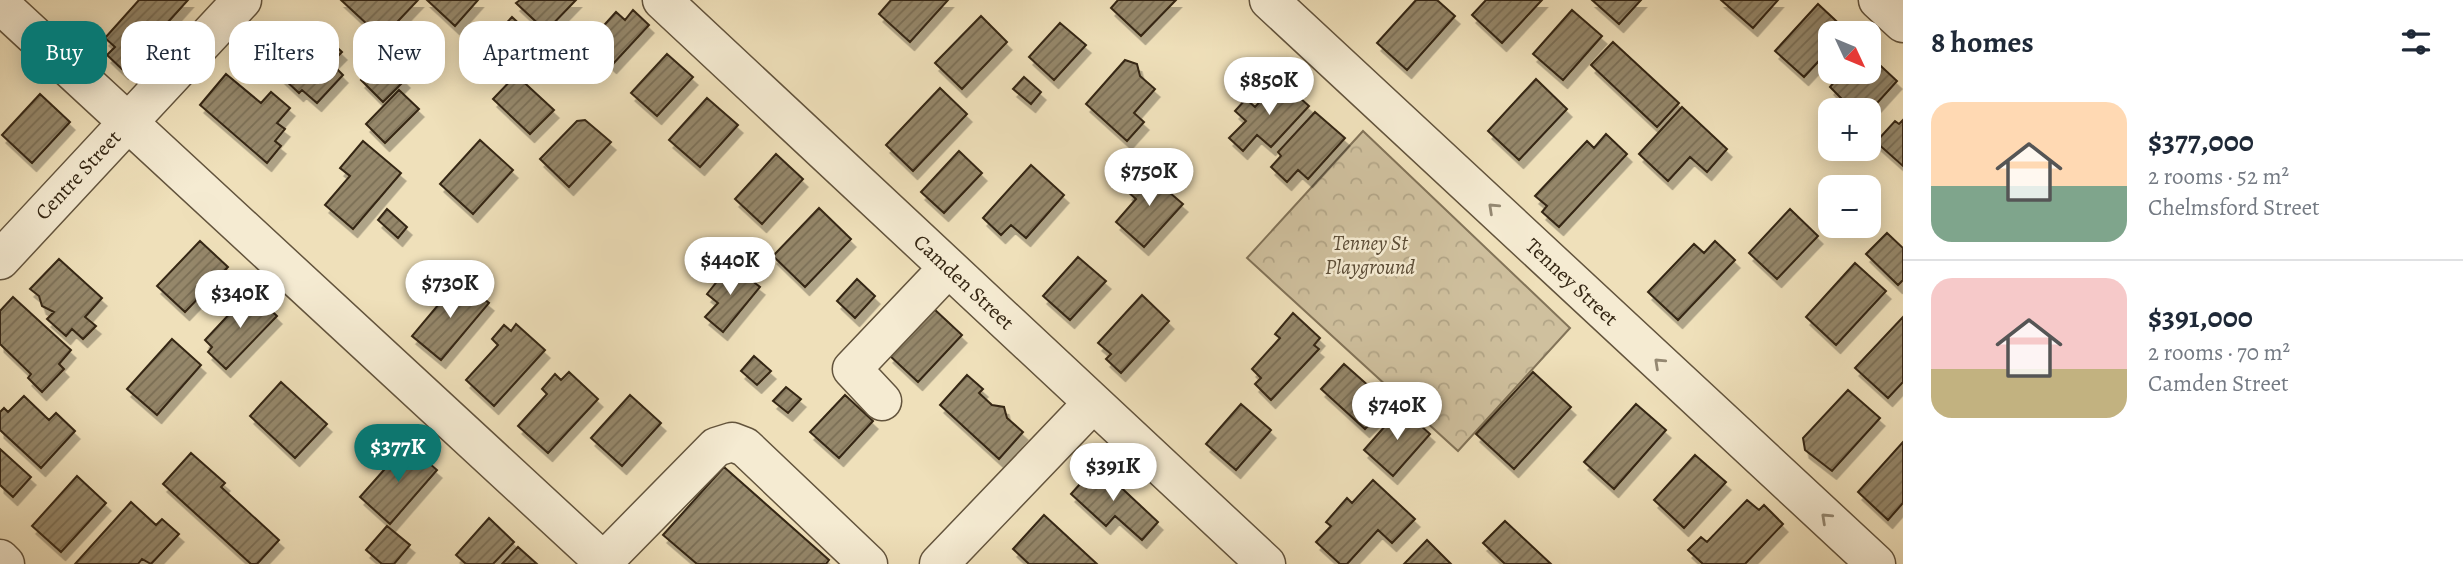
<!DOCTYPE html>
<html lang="en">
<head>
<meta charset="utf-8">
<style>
	:root { --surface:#fff; --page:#f6f6f7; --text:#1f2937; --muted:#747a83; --line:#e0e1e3; --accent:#0f766e }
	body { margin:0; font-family:Alegreya,serif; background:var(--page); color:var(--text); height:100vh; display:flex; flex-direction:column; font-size:26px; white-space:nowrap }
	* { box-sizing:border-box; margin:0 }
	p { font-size:23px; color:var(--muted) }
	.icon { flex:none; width:38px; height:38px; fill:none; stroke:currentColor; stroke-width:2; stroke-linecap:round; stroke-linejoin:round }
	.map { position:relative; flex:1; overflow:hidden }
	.panel { display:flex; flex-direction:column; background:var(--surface); width:560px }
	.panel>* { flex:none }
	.guide { position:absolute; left:21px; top:21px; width:665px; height:63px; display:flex; gap:14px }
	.needle { width:46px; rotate:134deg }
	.controls { position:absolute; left:1818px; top:21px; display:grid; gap:14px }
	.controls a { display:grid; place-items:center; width:63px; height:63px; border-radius:14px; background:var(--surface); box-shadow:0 4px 18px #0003; font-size:35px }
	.price { position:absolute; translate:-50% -60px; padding:0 16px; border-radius:24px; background:#fff; color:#222; font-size:23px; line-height:46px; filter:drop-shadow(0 2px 4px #0008) }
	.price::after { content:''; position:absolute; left:50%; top:42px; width:21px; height:16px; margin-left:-10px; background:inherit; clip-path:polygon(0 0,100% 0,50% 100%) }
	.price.on { background:var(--accent); color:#fff }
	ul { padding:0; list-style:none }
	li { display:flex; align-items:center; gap:21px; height:175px; padding:0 28px }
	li+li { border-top:2px solid var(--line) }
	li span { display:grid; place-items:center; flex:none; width:196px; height:140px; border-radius:21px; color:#555 }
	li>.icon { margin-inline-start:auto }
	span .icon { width:84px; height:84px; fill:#fffc; stroke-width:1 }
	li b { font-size:30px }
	h2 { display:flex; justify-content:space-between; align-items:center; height:84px; padding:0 28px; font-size:30px }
	.chip { padding:0 24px; border-radius:21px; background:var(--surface); box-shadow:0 4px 18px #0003; font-size:24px; line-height:63px }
	.chip.on { background:var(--accent); color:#fff }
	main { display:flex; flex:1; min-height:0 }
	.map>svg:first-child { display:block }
</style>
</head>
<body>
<main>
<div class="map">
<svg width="1903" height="564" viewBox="0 0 1903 564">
	<defs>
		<pattern id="park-crowns" width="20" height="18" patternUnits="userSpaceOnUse" patternTransform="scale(1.75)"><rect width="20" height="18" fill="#cfc09e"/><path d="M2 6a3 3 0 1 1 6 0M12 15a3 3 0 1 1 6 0" fill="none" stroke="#b2a587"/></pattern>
		<pattern id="building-hatch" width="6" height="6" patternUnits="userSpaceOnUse" patternTransform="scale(1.75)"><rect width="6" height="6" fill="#95876a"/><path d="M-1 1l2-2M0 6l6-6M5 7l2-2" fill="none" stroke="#7a6e56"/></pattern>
		<filter id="shadow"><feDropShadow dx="4.5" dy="8" stdDeviation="0" flood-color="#0004"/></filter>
	</defs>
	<rect width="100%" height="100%" fill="#efe0ba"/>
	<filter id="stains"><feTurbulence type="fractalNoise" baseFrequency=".00286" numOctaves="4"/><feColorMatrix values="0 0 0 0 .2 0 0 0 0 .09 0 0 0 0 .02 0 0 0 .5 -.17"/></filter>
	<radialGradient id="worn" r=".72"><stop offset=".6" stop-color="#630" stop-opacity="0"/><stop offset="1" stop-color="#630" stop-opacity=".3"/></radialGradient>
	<path fill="url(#park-crowns)" stroke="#827358" stroke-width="2" d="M 1363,131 L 1570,328 L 1458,451 L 1247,258 Z"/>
	<path fill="url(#building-hatch)" stroke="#342613" stroke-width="2" filter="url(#shadow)" d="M 139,0 L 188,0 L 124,71 L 107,55 L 115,47 L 105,38 Z
		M 341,0 L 418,0 L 382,38 Z
		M 427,0 L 478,0 L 455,26 Z
		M 520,0 L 576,0 L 546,31 L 516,3 Z
		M 891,0 L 948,0 L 910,42 L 879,14 Z
		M 1118,0 L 1176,0 L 1141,36 L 1111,8 Z
		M 1416,0 L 1437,0 L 1455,16 L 1407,70 L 1377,43 Z
		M 1486,0 L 1542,0 L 1502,43 L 1472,15 Z
		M 1592,0 L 1641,0 L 1619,24 Z
		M 1721,0 L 1778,0 L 1753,28 Z
		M 1818,4 L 1847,31 L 1830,33 L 1830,49 L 1804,77 L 1775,51 Z
		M 633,10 L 649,25 L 612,65 L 588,43 L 616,12 L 625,20 Z
		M 1572,10 L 1602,36 L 1563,80 L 1533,54 Z
		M 981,16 L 1007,42 L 962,89 L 935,63 Z
		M 512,17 L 538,41 L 506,77 L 479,52 Z
		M 292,23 L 314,44 L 323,34 L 342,52 L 331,63 L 343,75 L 317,103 L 302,90 L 299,93 L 268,64 L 275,56 L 267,49 Z
		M 1060,23 L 1086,45 L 1054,80 L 1029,57 Z
		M 1613,42 L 1679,103 L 1657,127 L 1591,65 Z
		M 667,54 L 693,77 L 657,116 L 631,93 Z
		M 1869,55 L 1897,81 L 1869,112 L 1830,112 L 1841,98 L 1830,87 L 1839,76 L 1844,81 L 1851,74 L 1849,72 L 1869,72 Z
		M 383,58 L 405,80 L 383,102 L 361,80 Z
		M 1125,60 L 1137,64 L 1140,76 L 1155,89 L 1134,113 L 1144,122 L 1127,141 L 1086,104 Z
		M 226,74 L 261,103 L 271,92 L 290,108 L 277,123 L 285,129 L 275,141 L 281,146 L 267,163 L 200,105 Z
		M 516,75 L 554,110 L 530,134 L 493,99 Z
		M 1024,77 L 1041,92 L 1031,104 L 1013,89 Z
		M 1536,79 L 1567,109 L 1519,160 L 1488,131 Z
		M 1280,80 L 1309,106 L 1271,147 L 1257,135 L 1243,151 L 1229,138 L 1246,121 L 1235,111 L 1246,99 L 1255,107 Z
		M 940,88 L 967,114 L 913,171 L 886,145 Z
		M 399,90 L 419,109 L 385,143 L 366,124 Z
		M 40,94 L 70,122 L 32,163 L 2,135 Z
		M 707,98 L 738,125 L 700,167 L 669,140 Z
		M 1682,107 L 1727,149 L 1707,172 L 1690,157 L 1668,181 L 1639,154 Z
		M 1315,112 L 1345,138 L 1308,179 L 1298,170 L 1287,182 L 1271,167 L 1281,156 L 1278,152 Z
		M 585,120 L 611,142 L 569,187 L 540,159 L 577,121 Z
		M 1903,120 L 1903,166 L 1876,142 L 1895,121 L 1899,124 Z
		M 1606,134 L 1627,154 L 1559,227 L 1542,212 L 1547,206 L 1535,196 L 1587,141 L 1594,148 Z
		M 480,140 L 513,170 L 473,214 L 440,184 Z
		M 363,141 L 401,173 L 353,229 L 325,205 L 350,176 L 340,168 Z
		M 959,151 L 982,173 L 944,213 L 921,192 Z
		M 776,154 L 803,179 L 762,224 L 735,199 Z
		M 1031,165 L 1064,195 L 1026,238 L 1011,225 L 1001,235 L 983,218 Z
		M 1151,167 L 1166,181 L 1162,186 L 1183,204 L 1144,247 L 1116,222 L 1136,199 L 1128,192 Z
		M 819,208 L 851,239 L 805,287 L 773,256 Z
		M 387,209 L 407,227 L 398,238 L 378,220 Z
		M 1790,209 L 1818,236 L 1777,279 L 1749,253 Z
		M 1887,233 L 1903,248 L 1903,280 L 1898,285 L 1866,254 Z
		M 200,241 L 228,267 L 185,312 L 157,286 Z
		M 1715,241 L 1735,260 L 1678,320 L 1648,292 L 1694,244 L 1704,253 Z
		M 1078,257 L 1106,281 L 1070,320 L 1043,296 Z
		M 59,259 L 102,298 L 85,317 L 96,326 L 83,339 L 72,329 L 66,336 L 47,319 L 54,312 L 42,306 L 39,296 L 30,289 Z
		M 1855,263 L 1886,291 L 1836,345 L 1806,317 Z
		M 731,264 L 760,287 L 723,332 L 705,317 L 718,303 L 707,294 Z
		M 460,279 L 489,303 L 441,360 L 412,336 Z
		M 857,279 L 875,296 L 855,318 L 837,301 Z
		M 251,291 L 277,316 L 226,369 L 208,352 L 212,347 L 205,340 Z
		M 1142,295 L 1169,321 L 1121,373 L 1106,359 L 1111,354 L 1098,343 Z
		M 13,297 L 71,350 L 59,364 L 64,369 L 42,392 L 28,378 L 31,374 L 0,344 L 0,311 Z
		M 933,308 L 962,335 L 918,382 L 889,355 Z
		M 1293,313 L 1320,338 L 1314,345 L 1319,349 L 1271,400 L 1255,384 L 1261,378 L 1252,369 L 1280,338 L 1275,334 Z
		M 1903,317 L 1903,382 L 1888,398 L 1855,368 Z
		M 516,324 L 545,350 L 494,406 L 466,380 L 498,345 L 492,339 L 504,325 L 511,331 Z
		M 172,339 L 201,365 L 157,415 L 127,389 Z
		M 754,356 L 771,371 L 757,385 L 741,371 Z
		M 1344,364 L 1389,404 L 1365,429 L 1321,389 Z
		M 569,372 L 598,399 L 548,453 L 518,426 L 547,394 L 542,389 L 555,374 L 561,380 Z
		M 1533,372 L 1571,407 L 1514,469 L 1476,434 Z
		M 967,375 L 983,389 L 979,393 L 992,405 L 1004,407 L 1007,418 L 1023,432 L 999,459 L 940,405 Z
		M 281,382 L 327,424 L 295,458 L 250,416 Z
		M 786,387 L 801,399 L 788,413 L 773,401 Z
		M 1848,390 L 1880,418 L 1832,471 L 1805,450 L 1803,438 Z
		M 630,395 L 661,423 L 622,466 L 591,438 Z
		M 845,395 L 873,421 L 839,458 L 810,432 Z
		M 24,396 L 49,420 L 56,413 L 75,431 L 41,468 L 0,430 L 0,412 L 4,408 L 8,412 Z
		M 1241,404 L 1271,430 L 1236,470 L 1206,444 Z
		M 1636,404 L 1666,430 L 1614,489 L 1584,462 Z
		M 1401,408 L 1430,434 L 1393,476 L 1364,450 Z
		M 1903,442 L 1903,503 L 1888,520 L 1858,492 Z
		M 407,444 L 437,470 L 390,524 L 360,497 Z
		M 0,449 L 31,477 L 13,497 L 0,485 Z
		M 191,453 L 225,483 L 221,487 L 279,540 L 257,564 L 251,564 L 163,484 Z
		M 1695,455 L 1726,482 L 1684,528 L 1654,500 Z
		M 1097,465 L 1158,522 L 1142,540 L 1115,516 L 1106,526 L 1071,494 Z
		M 724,467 L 829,560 L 826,564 L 697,564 L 663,535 Z
		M 77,476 L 106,503 L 61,552 L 32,526 Z
		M 1373,480 L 1415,519 L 1392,543 L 1378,530 L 1347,564 L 1340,564 L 1316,542 L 1331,526 L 1326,522 L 1347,498 L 1352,503 Z
		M 1747,500 L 1759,510 L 1764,505 L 1783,524 L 1745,564 L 1703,564 L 1688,550 L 1701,537 L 1707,542 Z
		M 131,502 L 156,525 L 162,519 L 179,534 L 151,564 L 142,559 L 138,564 L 75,564 Z
		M 1044,515 L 1097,564 L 1029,564 L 1013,549 Z
		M 489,518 L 514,542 L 493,564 L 466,564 L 456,555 Z
		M 1505,521 L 1551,564 L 1505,564 L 1483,543 Z
		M 387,526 L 410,545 L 394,564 L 382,564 L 366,550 Z
		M 1427,540 L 1451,564 L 1404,564 Z
		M 518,547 L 537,564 L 502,564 Z"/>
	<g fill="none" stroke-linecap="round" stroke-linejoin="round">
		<g stroke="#63543d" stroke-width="41">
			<path id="minor" d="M 662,0 L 1266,564
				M 1269,0 L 1876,564
				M 1878,0 L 1903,23
				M 0,4 L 606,564
				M 0,260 L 242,0
				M 882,401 L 852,369 L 948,268
				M 0,559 L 5,564
				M 603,562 L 716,447 L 732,442 L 745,447 L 868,564
				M 939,564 L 1093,403"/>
		</g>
		<use href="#minor" stroke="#f5ebd2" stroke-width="38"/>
	</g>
	<defs><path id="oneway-chevron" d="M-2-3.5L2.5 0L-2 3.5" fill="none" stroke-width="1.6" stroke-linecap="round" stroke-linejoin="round" transform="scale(1.75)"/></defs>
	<g stroke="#948872">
		<use href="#oneway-chevron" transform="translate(1493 208) rotate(-137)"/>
		<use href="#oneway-chevron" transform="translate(1659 363) rotate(-137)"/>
		<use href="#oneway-chevron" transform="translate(1826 518) rotate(-137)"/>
	</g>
	<g text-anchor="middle" stroke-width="5" stroke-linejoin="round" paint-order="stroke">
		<g font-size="21" fill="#342613" stroke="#f5ebd2">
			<text transform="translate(78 175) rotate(-47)" y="7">Centre Street</text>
			<text transform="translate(964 282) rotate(43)" y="7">Camden Street</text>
			<text transform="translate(1572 282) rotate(43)" y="7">Tenney Street</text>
		</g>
		<g font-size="21" font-style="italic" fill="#5b4c36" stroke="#f5ebd2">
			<text x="1370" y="250">Tenney St<tspan x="1370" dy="24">Playground</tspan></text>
		</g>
	</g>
	<rect width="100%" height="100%" filter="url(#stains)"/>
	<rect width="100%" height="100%" fill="url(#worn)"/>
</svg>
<div class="controls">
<a><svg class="needle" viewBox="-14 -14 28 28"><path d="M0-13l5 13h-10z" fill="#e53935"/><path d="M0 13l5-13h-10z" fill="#747a83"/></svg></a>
<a>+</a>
<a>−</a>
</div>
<b class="price" style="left:1269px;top:117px">$850K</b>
<b class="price" style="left:1149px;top:208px">$750K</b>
<b class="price" style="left:730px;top:297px">$440K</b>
<b class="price" style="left:450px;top:320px">$730K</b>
<b class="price" style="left:240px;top:330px">$340K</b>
<b class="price" style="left:1397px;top:442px">$740K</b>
<b class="price on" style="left:398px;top:484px">$377K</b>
<b class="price" style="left:1113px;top:503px">$391K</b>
<div class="guide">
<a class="chip on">Buy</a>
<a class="chip">Rent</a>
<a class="chip">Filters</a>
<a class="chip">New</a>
<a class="chip">Apartment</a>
</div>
</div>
<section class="panel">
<h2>8 homes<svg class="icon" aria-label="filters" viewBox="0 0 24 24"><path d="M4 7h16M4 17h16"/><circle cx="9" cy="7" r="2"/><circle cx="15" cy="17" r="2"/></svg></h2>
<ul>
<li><span style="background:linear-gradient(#ffd9b3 60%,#7fa58c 0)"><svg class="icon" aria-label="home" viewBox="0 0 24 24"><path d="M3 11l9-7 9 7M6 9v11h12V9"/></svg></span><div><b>$377,000</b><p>2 rooms · 52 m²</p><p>Chelmsford Street</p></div></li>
<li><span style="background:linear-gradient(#f6c9c9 65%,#c2b280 0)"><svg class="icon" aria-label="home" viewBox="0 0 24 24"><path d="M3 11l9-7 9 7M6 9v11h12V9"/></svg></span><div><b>$391,000</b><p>2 rooms · 70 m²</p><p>Camden Street</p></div></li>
</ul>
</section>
</main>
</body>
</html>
